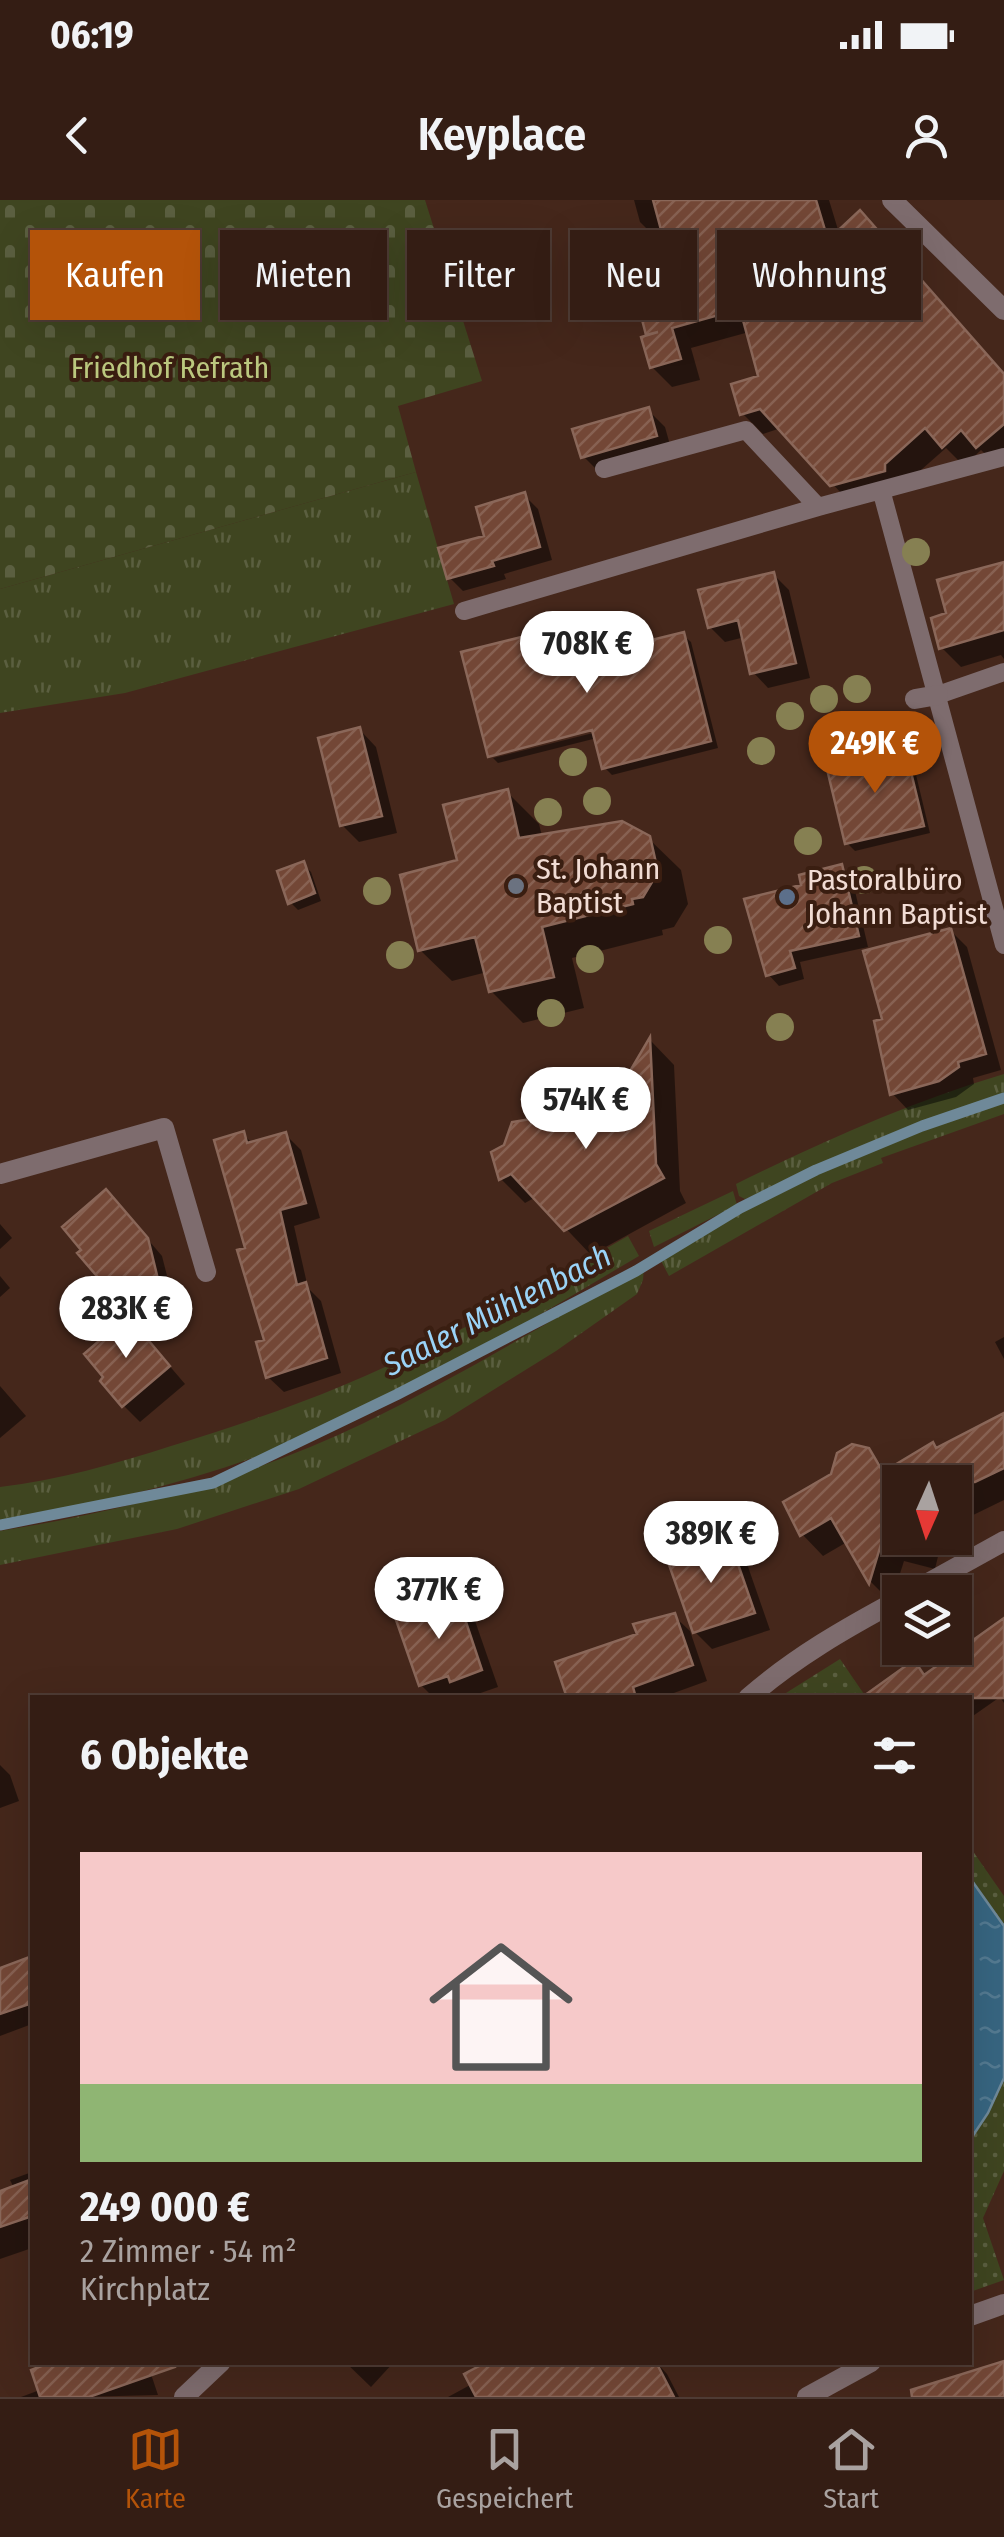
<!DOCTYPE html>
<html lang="de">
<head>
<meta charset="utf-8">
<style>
	:root { --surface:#341d14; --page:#3f2a22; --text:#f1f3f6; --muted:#a9a2a0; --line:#4e3b34; --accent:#b45309 }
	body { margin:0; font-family:"Fira Sans Condensed",sans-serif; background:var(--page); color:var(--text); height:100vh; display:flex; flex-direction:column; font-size:38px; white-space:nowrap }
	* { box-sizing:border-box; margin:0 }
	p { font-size:32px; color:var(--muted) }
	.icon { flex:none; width:55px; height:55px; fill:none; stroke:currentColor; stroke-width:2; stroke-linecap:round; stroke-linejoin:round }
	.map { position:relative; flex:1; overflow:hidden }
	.sheet { position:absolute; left:30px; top:1495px; width:942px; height:670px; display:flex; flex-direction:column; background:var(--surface); border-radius:0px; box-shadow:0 10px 40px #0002,0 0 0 2px var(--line) }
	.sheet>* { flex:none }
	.top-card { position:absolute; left:30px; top:30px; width:945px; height:90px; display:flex; gap:20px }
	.needle { width:65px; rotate:183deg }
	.controls { position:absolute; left:882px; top:1265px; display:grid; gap:20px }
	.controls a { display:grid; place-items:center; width:90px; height:90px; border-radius:0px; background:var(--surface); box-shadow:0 10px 40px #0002,0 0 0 2px var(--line); font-size:50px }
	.price { position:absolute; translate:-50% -85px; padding:0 22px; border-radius:35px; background:#fff; color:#222; font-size:32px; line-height:65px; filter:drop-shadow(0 2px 5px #0008) }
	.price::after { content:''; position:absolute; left:50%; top:60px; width:30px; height:22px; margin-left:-15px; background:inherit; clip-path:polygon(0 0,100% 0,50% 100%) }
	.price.active { background:var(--accent); color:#fff }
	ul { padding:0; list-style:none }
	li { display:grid; align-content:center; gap:20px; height:530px; padding:0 50px }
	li+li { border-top:2px solid var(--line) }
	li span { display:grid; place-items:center; height:310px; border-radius:0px; color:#555 }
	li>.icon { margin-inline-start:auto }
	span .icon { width:180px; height:180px; fill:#fffc; stroke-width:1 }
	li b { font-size:42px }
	h2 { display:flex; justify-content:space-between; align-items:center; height:120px; padding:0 50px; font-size:42px }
	.tag { padding:0 35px; border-radius:0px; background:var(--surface); box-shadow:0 10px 40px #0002,0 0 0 2px var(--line); font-size:35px; line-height:90px }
	.tag.active { background:var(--accent); color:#fff }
	.status { display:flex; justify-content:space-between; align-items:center; height:70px; padding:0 50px; background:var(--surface); direction:ltr }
	.status svg { height:28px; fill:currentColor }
	header { display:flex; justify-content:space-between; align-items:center; height:130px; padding:0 50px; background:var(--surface); font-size:45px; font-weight:600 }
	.dock { display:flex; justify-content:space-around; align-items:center; height:140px; border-top:2px solid var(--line); background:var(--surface); font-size:28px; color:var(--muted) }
	.dock a { display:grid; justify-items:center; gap:5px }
	.dock .active { color:var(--accent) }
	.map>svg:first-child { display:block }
</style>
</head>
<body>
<div class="status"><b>06:19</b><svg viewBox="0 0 49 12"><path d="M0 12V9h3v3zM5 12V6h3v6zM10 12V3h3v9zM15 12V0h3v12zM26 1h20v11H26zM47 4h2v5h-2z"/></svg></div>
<header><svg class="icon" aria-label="back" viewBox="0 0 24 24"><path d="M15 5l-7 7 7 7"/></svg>Keyplace<svg class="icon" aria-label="person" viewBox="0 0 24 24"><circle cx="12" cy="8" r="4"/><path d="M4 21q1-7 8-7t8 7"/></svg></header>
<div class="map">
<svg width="1004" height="2197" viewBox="0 0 1004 2197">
	<defs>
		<pattern id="grass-tufts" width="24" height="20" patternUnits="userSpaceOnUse" patternTransform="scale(2.5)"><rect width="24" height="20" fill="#3f4520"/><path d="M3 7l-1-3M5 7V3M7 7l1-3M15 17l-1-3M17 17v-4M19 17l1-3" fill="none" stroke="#5b5f40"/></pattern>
		<pattern id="cemetery-stones" width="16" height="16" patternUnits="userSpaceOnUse" patternTransform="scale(2.5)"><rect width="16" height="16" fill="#3f4520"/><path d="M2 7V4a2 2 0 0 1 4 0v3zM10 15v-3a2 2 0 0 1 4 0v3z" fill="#5b5f40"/></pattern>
		<pattern id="park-dots" width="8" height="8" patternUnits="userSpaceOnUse" patternTransform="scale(2.5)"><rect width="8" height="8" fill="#3f4520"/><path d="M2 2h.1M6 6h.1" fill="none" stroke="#5b5f40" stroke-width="1.8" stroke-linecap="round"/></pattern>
		<pattern id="water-ripples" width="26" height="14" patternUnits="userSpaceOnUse" patternTransform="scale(2.5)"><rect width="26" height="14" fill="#376580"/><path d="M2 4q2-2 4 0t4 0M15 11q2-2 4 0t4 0" fill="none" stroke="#547a91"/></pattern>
		<pattern id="building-hatch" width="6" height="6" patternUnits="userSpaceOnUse" patternTransform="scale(2.5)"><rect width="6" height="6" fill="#734736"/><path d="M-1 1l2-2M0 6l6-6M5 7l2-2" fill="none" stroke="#876152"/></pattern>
	</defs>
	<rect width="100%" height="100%" fill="#45271b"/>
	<path fill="url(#grass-tufts)" d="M 416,272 L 454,404 L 125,493 L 0,513 L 0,389 Z
		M 1004,874 L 1004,893 L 921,922 L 745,999 L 739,996 L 736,984 C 823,941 911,902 1004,874 Z
		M 1004,902 L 1004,914 L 881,958 L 883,963 L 832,983 L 669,1076 L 659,1057 L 821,970 L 924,929 Z
		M 733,991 L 737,1005 L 654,1047 L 649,1031 Z
		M 628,1036 L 639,1056 C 547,1110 455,1167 359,1214 C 246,1268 123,1301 0,1320 L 0,1287 C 58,1280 115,1264 171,1246 C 229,1228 287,1209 344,1185 C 442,1145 535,1088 628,1036 Z
		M 644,1067 L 643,1080 L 637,1094 L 556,1151 L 445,1220 L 299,1289 L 177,1329 L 0,1365 L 0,1331 C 125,1311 250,1278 364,1223 C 460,1176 552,1120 644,1067 Z"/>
	<path fill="url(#cemetery-stones)" d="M 0,0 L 425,0 L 482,181 L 398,206 L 416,272 L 0,389 Z"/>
	<path fill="url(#park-dots)" d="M 840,1459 L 866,1497 L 778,1498 Z
		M 970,1647 L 1004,1696 L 1004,1971 L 983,2018 L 1004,2080 L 970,2092 Z"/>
	<path fill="url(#water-ripples)" stroke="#6f8999" stroke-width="2.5" d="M 970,1678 L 1004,1726 L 1004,1878 L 988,1913 L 970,1940 Z"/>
	<path fill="#0007" d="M 634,0 L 829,0 L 839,33 L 1004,175 L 1004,262 L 999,267 L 981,250 L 964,266 L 946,248 L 904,285 L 853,306 L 781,228 L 763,234 L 742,213 L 761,178 L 749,132 L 691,148 L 700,180 L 672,187 L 652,167 L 648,134 L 681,95 L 667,41 L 660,42 L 640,22 Z
		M 648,210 L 665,227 L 672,252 L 600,273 L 583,256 Z
		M 524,295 L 538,309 L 552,360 L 504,374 L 506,379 L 463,391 L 449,377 Z
		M 1004,364 L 1004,459 L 1001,455 L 961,467 L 942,448 L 949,415 Z
		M 774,375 L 789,390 L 810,478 L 768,488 L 753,472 L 745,437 L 725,442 L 710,427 Z
		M 565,428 L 573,436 L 579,461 L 683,435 L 691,442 L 718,548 L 612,575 L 604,567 L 597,538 L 498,563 L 493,558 L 605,530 L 604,525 L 490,555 Z
		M 360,530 L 376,547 L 397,633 L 359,642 L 342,625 Z
		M 904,550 L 912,558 L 930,633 L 855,651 L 847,643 Z
		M 507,592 L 539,624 L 542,636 L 648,638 L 681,670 L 688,704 L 674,727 L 662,730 L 663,735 L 572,758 L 584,808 L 523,823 L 491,791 L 487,772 L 452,781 L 420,750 L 460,662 Z
		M 303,664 L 311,672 L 321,701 L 298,710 L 290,702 Z
		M 841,667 L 852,678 L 868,747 L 800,762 L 804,779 L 779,786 L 768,774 L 804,687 Z
		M 951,731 L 967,747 L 1001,870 L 973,878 L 974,884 L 956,897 L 908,910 L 892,893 L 885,820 Z
		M 651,841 L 674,865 L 680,991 L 686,1003 L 591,1055 L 536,997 L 525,1003 L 501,979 L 568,894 L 592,919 L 597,934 Z
		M 243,934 L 253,944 L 286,935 L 301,950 L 320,1018 L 294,1026 L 308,1088 L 321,1101 L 341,1173 L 284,1192 L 268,1177 L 268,1141 L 248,1049 Z
		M 121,1008 L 162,1056 L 177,1115 L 144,1124 L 128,1109 Z
		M 0,1024 L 12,1038 L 0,1049 Z
		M 0,1076 L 10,1088 L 0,1097 Z
		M 144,1136 L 185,1184 L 140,1222 L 123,1205 L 107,1177 Z
		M 1004,1137 L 1004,1159 L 995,1142 Z
		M 0,1186 L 26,1216 L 0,1238 Z
		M 1004,1216 L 1004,1300 L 965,1319 L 970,1328 L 955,1336 L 955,1282 L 900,1282 L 900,1338 L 953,1338 L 941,1344 L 935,1369 L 904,1361 L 891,1402 L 871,1382 L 847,1342 L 823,1356 L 802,1334 L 868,1251 L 889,1272 Z
		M 729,1341 L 745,1358 L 770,1430 L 712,1449 L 695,1432 Z
		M 456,1398 L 473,1415 L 498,1487 L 469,1497 L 464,1493 L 450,1498 L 434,1498 L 421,1485 Z
		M 674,1416 L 690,1431 L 707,1481 L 660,1498 L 570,1498 L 640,1436 Z
		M 1004,1425 L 1004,1503 L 1000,1497 L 970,1518 L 970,1498 L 890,1498 L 914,1463 L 926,1476 Z
		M 0,1565 L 10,1575 L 19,1601 L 0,1608 Z
		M 32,1760 L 32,1824 L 0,1836 L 0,1771 Z
		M 32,1972 L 32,2048 L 0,2059 L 0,1993 L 14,1988 L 10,1980 Z
		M 147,2162 L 158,2195 L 79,2197 Z
		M 345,2162 L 394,2162 L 371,2187 Z
		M 656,2162 L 667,2174 L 679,2197 L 448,2197 L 472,2184 Z
		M 37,2191 L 43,2197 L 21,2197 Z"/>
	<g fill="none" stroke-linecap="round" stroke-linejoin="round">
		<path stroke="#6f8999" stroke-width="11" d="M 0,1325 L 213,1283 L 396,1195 L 636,1071 L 740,1008 L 816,970 L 922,926 L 1004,898"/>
	</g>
	<path fill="url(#building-hatch)" stroke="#8a6759" stroke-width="2.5" d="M 653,0 L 816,0 L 828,40 L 860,10 L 1004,174 L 1004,224 L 976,248 L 961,230 L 942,248 L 925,228 L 885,264 L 885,271 L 830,286 L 760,209 L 740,215 L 731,184 L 758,176 L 740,109 L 672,128 L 681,159 L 650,168 L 641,137 L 658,132 L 646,135 L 638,104 L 678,93 Z
		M 649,207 L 657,236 L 581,258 L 572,229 Z
		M 525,292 L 540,347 L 492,361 L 494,366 L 447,379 L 438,348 L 484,336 L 476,307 Z
		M 1004,362 L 1004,430 L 939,449 L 931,418 L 946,413 L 937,380 Z
		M 774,372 L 796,463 L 750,474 L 738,420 L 708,428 L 698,390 Z
		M 566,426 L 574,459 L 684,432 L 711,541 L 602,569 L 592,530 L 488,557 L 461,452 Z
		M 360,527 L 382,616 L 340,626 L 318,538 Z
		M 905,547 L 924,626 L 845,644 L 826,565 Z
		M 508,589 L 519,638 L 622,621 L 650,636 L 658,672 L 643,697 L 632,699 L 633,704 L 542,727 L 554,777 L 489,792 L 475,737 L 418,751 L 400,675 L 457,660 L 443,605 Z
		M 304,661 L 315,693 L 288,704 L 277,671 Z
		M 842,664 L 859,736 L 790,751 L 795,768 L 766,776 L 744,699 L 801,685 L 799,675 Z
		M 951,728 L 986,854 L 958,862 L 959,867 L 939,881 L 890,895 L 874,821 L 882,819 L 863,751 Z
		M 650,837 L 656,964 L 664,978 L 564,1031 L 511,974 L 499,980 L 491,952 L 504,945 L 512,922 L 537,918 L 546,901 L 568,891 L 585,948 Z
		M 244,931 L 247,943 L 286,932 L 306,1003 L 280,1010 L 297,1085 L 306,1082 L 327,1158 L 266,1178 L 256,1142 L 264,1140 L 237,1050 L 245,1048 L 214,940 Z
		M 106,989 L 148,1038 L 163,1100 L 126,1110 L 77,1053 L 81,1050 L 62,1027 Z
		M 128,1116 L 170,1166 L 122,1207 L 100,1181 L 103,1177 L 84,1154 Z
		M 1004,1213 L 1004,1268 L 975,1282 L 900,1282 L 900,1302 L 896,1304 L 900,1310 L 900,1338 L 916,1338 L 925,1352 L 882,1341 L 869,1384 L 831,1318 L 800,1336 L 783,1302 L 831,1274 L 837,1253 L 852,1244 L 869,1248 L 883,1272 L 933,1242 L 936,1248 Z
		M 729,1338 L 755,1413 L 693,1433 L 667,1359 Z
		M 457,1395 L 482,1470 L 450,1482 L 448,1476 L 419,1486 L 395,1417 Z
		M 675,1413 L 693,1465 L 633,1487 L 636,1498 L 567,1498 L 555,1462 L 637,1434 L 633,1424 Z
		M 1004,1418 L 1004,1498 L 861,1498 L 914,1460 L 924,1475 Z
		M 32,1756 L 32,1803 L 0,1814 L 0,1768 Z
		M 32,1979 L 32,2016 L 0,2027 L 0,1991 Z
		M 1004,2161 L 1004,2197 L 912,2197 L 911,2190 Z
		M 52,2162 L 174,2162 L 175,2167 L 89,2197 L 40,2197 L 31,2170 Z
		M 487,2162 L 656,2162 L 674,2197 L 476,2197 L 464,2174 Z"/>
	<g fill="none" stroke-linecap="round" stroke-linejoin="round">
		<path stroke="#7e6c6e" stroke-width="18" d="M 883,297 L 1004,745
			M 818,307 L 1004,257
			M 464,411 L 818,307 L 746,230 L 604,269
			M 938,495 L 1004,472"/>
		<path stroke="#7e6c6e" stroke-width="20" d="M 892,0 L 1004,110
			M 915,499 L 938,495
			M 0,974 L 164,928 L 206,1072
			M 912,1392 L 1004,1341
			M 748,1498 C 795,1457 846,1428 900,1399
			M 970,2116 L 1004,2104
			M 184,2197 L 221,2162
			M 807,2197 L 871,2162"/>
	</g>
	<g fill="#868052">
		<circle cx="916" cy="352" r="14"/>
		<circle cx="857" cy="489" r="14"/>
		<circle cx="824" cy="499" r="14"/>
		<circle cx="790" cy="516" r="14"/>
		<circle cx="761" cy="551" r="14"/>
		<circle cx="573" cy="562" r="14"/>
		<circle cx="597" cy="601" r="14"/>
		<circle cx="548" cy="612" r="14"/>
		<circle cx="808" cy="641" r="14"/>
		<circle cx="864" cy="680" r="14"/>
		<circle cx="377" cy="691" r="14"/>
		<circle cx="718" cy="740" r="14"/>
		<circle cx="400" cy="755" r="14"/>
		<circle cx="590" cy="759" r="14"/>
		<circle cx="551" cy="813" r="14"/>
		<circle cx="780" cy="827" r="14"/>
	</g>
	<circle fill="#6b7280" stroke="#3a1e11" stroke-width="4" cx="516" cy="686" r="10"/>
	<circle fill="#5c6f8a" stroke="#3a1e11" stroke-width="4" cx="787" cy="697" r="10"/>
	<g text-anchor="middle" stroke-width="8" stroke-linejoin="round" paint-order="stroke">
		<g font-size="30" fill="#bbc87f" stroke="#3a1e11">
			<text x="170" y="178">Friedhof Refrath</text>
		</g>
		<g font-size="30" fill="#f1dcd4" stroke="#3a1e11" text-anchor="start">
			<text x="536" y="679">St. Johann<tspan x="536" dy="34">Baptist</tspan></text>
			<text x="807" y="690">Pastoralbüro<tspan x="807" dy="34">Johann Baptist</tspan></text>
		</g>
		<g font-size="32" font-style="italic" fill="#9ad3f7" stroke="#3a1e11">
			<text transform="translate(497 1110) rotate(-27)" y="11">Saaler Mühlenbach</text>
		</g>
	</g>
</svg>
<div class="controls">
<a><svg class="needle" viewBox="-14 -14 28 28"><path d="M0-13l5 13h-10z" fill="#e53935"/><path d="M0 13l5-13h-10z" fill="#a9a2a0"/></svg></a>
<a><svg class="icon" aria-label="layers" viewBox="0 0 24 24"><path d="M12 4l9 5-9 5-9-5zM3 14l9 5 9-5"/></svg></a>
</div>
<b class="price" style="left:587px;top:496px">708K €</b>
<b class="price active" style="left:875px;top:596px">249K €</b>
<b class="price" style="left:586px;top:952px">574K €</b>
<b class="price" style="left:126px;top:1161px">283K €</b>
<b class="price" style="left:711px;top:1386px">389K €</b>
<b class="price" style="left:439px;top:1442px">377K €</b>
<div class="top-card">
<a class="tag active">Kaufen</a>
<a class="tag">Mieten</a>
<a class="tag">Filter</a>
<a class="tag">Neu</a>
<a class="tag">Wohnung</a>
</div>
<section class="sheet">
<h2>6 Objekte<svg class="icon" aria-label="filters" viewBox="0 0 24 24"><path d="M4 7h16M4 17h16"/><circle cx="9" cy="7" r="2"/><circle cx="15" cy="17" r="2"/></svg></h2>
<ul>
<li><span style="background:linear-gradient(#f6c9c9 75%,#8fb573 0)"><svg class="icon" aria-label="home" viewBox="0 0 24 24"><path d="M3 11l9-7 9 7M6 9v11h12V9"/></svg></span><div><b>249 000 €</b><p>2 Zimmer · 54 m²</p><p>Kirchplatz</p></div></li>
</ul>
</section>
</div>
<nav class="dock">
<a class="active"><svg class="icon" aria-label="map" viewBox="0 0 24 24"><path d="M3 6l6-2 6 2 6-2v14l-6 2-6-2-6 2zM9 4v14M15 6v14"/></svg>Karte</a>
<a><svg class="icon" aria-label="saved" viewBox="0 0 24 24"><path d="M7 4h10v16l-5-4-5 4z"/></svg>Gespeichert</a>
<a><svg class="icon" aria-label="home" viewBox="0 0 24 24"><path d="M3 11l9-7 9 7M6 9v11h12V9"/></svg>Start</a>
</nav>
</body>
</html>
